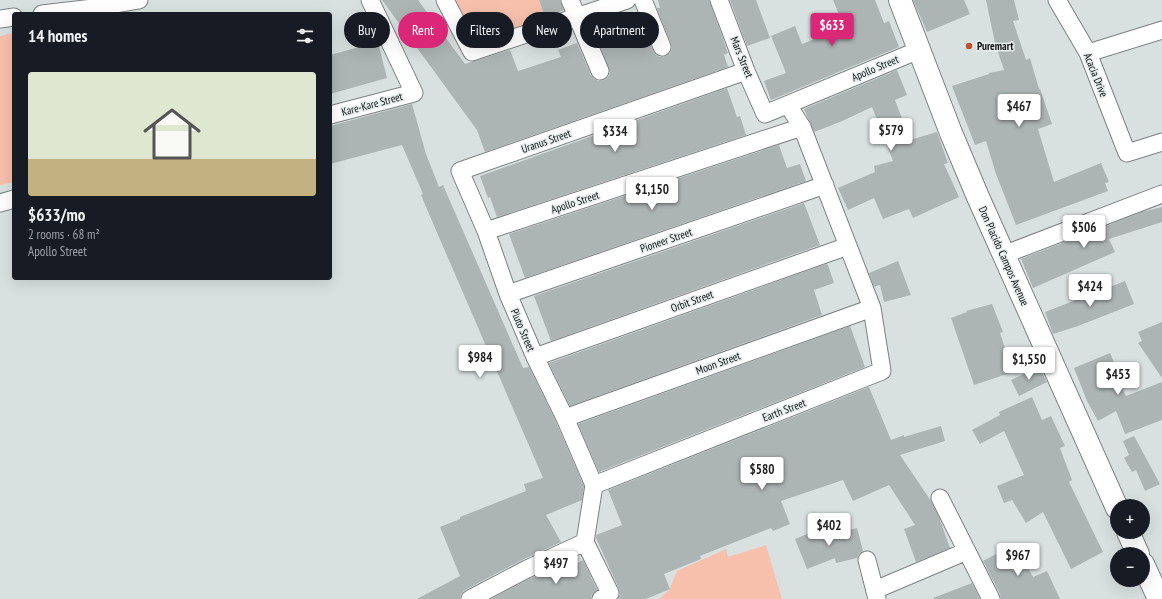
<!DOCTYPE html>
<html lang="en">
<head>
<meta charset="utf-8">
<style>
	:root { --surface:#171b24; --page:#20242c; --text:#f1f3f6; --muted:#9ea1a6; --accent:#db2777 }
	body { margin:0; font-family:"PT Sans Narrow",sans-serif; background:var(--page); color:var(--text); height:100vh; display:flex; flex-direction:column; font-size:15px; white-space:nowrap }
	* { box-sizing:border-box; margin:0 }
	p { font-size:13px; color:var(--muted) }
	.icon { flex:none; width:22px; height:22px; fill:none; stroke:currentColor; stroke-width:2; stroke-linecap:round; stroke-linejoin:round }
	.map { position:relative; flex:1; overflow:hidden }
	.details { position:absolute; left:12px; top:12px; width:320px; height:268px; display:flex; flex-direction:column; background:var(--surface); border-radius:4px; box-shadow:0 4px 16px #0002 }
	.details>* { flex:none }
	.hud { position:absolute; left:344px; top:12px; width:380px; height:36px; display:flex; gap:8px }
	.controls { position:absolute; left:1110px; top:499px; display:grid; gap:8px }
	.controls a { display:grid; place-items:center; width:40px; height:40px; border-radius:50%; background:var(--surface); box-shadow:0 4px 16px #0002; font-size:20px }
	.price { position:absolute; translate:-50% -34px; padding:0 9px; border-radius:4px; background:#fff; color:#222; font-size:13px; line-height:26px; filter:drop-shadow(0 1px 2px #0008) }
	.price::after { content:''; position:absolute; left:50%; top:24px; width:12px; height:9px; margin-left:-6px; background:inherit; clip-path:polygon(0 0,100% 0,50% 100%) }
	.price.current { background:var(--accent); color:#fff }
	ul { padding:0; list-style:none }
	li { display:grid; align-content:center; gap:8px; height:212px; padding:0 16px }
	li span { display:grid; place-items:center; height:124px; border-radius:4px; color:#555 }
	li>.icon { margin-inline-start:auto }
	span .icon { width:72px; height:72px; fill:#fffc; stroke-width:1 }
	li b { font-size:17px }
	h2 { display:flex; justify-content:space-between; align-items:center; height:48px; padding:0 16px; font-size:17px }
	.chip { padding:0 14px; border-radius:18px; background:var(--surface); box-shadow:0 4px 16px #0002; font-size:14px; line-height:36px }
	.chip.current { background:var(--accent); color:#fff }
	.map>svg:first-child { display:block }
</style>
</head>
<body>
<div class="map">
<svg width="1162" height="599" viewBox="0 0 1162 599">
	<rect width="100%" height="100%" fill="#d8e0e0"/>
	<path fill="#f7c0ad" d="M 454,0 L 539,0 L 545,17 L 477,43 Z
		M 14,33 L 14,182 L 0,185 L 0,36 Z
		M 766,545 L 782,599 L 659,599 L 669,590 L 677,571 L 726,549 L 728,557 Z"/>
	<path fill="#adb4b4" d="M 382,0 L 418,0 L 465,64 L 510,50 L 518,71 L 561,57 L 558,50 L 577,43 L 591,75 L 594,79 L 599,81 L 604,80 L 608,77 L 610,72 L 595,33 L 625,23 L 624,20 L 638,15 L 653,51 L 656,55 L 660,57 L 665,56 L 670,53 L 672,48 L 671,44 L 657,8 L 660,8 L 658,0 L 709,0 L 728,53 L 724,55 L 728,67 L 485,152 L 477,130 Z
		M 539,0 L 560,0 L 564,10 L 545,17 Z
		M 730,0 L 756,0 L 770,38 L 747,46 Z
		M 833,0 L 875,0 L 884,23 L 889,21 L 899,47 L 771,100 L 764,81 L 786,73 L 771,36 L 795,26 L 802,44 L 844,27 Z
		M 913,0 L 964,0 L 970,14 L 927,32 Z
		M 986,0 L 1014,0 L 1019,20 L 1013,21 L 1026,60 L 1030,58 L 1039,89 L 1040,89 L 1052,124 L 1038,129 L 1054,182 L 1101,163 L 1109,182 L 1105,183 L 1108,191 L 1016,225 L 996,174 L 986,141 L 975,145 L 952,86 L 989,74 L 989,73 L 1004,70 L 995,43 Z
		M 378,42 L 387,78 L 330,94 L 330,55 Z
		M 897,70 L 907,95 L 895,100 L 910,140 L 937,132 L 948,163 L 944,164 L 959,197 L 913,218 L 909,209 L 883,219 L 874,198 L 848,210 L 838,188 L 875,172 L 874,166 L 893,161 L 872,107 L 840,122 L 814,132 L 804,109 Z
		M 727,88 L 737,117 L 740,116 L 746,135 L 497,217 L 490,197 L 488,198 L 480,176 Z
		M 412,104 L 426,154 L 439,187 L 443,185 L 523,368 L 529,367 L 556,422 L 584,486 L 582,500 L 546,515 L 561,542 L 522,560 L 465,590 L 461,594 L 460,599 L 417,599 L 460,576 L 440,527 L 460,519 L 460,517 L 526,491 L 524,484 L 543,478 L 429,214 L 421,195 L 423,194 L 402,145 L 330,164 L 330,126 Z
		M 779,145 L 787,168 L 800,164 L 806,181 L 525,278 L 509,234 Z
		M 804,203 L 820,245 L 551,341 L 534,296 Z
		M 1162,207 L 1162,222 L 1109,239 L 1115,252 L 1033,288 L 1021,259 L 1142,212 Z
		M 898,261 L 911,295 L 884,302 L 880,285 L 874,287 L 869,273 Z
		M 826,264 L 828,265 L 834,283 L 814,290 L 822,315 L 570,406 L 549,363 Z
		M 1125,281 L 1134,304 L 1078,326 L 1053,334 L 1045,312 Z
		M 992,304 L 1003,332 L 1000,333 L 1013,372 L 974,385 L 951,318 L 967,312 L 966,311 Z
		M 1162,322 L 1162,378 L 1138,343 L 1142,341 L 1138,332 Z
		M 850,326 L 865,367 L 599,472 L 578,424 Z
		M 1110,353 L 1116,367 L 1113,368 L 1126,396 L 1162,382 L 1162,420 L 1125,434 L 1116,411 L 1098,421 L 1087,401 L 1074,368 Z
		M 1039,367 L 1047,382 L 1019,396 L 1011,380 Z
		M 869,387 L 891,440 L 904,435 L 904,437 L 941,426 L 945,441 L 900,455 L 931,501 L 939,517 L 950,548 L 916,562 L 904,529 L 915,525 L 889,485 L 853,501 L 843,480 L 781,501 L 790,524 L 773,531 L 771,528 L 725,546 L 700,556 L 701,559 L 664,574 L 670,589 L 646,599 L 618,599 L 620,594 L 619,589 L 596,538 L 596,535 L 622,525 L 608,490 Z
		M 1032,397 L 1042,420 L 1051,416 L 1065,446 L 1060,448 L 1072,480 L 1069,482 L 1103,552 L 1071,569 L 1043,512 L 1026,523 L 1012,500 L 1004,503 L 997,486 L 1024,475 L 1004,431 L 980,444 L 972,430 L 1000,415 L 999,412 Z
		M 1134,436 L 1160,484 L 1145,491 L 1136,470 L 1132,472 L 1124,458 L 1129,455 L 1123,441 Z
		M 857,528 L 863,551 L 860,553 L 857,558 L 836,563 L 835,558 L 807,569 L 795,539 L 817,530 L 820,537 Z
		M 1015,544 L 1033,577 L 1047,571 L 1060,599 L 1001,599 L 1000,594 L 983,561 Z
		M 571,560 L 574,565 L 583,560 L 597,590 L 592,594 L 591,599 L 491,599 L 531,578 Z
		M 972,583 L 980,599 L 934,599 L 933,598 Z"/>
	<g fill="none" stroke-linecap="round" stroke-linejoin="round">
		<g stroke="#7b8282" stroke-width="19">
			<path id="street" d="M 445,0 L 472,52 L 627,0
				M 570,0 L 600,71
				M 643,0 L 662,47
				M 719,0 L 746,71 L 765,114 L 919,50
				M 1057,0 L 1088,53 L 1127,153 L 1162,142
				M 42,14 L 93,8 L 139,0
				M 0,19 L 14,17
				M 1088,53 L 1162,30
				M 330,115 L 414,93 L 370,0
				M 0,203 L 14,199
				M 486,231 L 802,127
				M 1003,255 L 1162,194
				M 508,294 L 825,185
				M 535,357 L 848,246
				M 565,418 L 872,308
				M 594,485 L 565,418 L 535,357 L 508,294 L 486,231 L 460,171 L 746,71
				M 594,485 L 882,371 L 872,308 L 802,127 L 788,105
				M 940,498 L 991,599
				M 585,542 L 610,593 L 601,599
				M 867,560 L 877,599
				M 875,590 L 967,551
				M 470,599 L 527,569 L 585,542 L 594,485"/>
		</g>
		<g stroke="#7b8282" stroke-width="24">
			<path id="secondary" d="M 900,0 L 951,133 L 978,197 L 1117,508
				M 1128,532 L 1138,554
				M 1143,564 L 1159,599"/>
		</g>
		<use href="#street" stroke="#fff" stroke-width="17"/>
		<use href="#secondary" stroke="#fff" stroke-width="22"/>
	</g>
	<circle fill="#bb542c" stroke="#e6eded" stroke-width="1.5" cx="969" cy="46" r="4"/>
	<g text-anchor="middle" stroke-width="3" stroke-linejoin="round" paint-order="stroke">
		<g font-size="11" font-weight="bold" fill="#0f1111" stroke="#e6eded" text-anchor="start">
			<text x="977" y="50">Puremart</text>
		</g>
		<g font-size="11" fill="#0f1111" stroke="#e6eded">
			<text transform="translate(742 57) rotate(68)" y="4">Mars Street</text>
			<text transform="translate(875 68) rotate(-23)" y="4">Apollo Street</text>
			<text transform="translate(1096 75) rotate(68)" y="4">Acacia Drive</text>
			<text transform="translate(372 104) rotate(-15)" y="4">Kare-Kare Street</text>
			<text transform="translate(546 141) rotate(-19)" y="4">Uranus Street</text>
			<text transform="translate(575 202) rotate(-18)" y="4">Apollo Street</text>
			<text transform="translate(666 240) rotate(-19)" y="4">Pioneer Street</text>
			<text transform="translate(1004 256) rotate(66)" y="4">Don Placido Campos Avenue</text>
			<text transform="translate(692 301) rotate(-20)" y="4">Orbit Street</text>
			<text transform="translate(523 330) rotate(67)" y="4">Pluto Street</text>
			<text transform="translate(718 363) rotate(-20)" y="4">Moon Street</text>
			<text transform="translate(784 410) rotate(-21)" y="4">Earth Street</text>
		</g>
	</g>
</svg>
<div class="controls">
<a>+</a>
<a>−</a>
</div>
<b class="price current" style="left:832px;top:47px">$633</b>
<b class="price" style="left:1019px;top:128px">$467</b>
<b class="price" style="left:891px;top:152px">$579</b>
<b class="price" style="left:615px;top:153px">$334</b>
<b class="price" style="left:652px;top:211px">$1,150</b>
<b class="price" style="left:1084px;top:249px">$506</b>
<b class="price" style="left:1090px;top:308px">$424</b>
<b class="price" style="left:480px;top:379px">$984</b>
<b class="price" style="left:1029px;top:381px">$1,550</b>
<b class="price" style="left:1118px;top:396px">$453</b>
<b class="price" style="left:762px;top:491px">$580</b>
<b class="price" style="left:829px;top:547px">$402</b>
<b class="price" style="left:1018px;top:577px">$967</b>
<b class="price" style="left:556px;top:585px">$497</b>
<div class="hud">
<a class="chip">Buy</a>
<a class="chip current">Rent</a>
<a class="chip">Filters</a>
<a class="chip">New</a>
<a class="chip">Apartment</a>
</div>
<section class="details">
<h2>14 homes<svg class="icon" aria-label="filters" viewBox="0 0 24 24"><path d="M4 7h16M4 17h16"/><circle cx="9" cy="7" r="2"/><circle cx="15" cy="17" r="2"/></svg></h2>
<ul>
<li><span style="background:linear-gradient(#dfe7d0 70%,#c2b280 0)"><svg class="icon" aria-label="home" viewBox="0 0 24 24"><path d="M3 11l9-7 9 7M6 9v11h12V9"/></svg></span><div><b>$633/mo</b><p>2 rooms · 68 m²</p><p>Apollo Street</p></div></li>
</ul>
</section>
</div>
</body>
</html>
